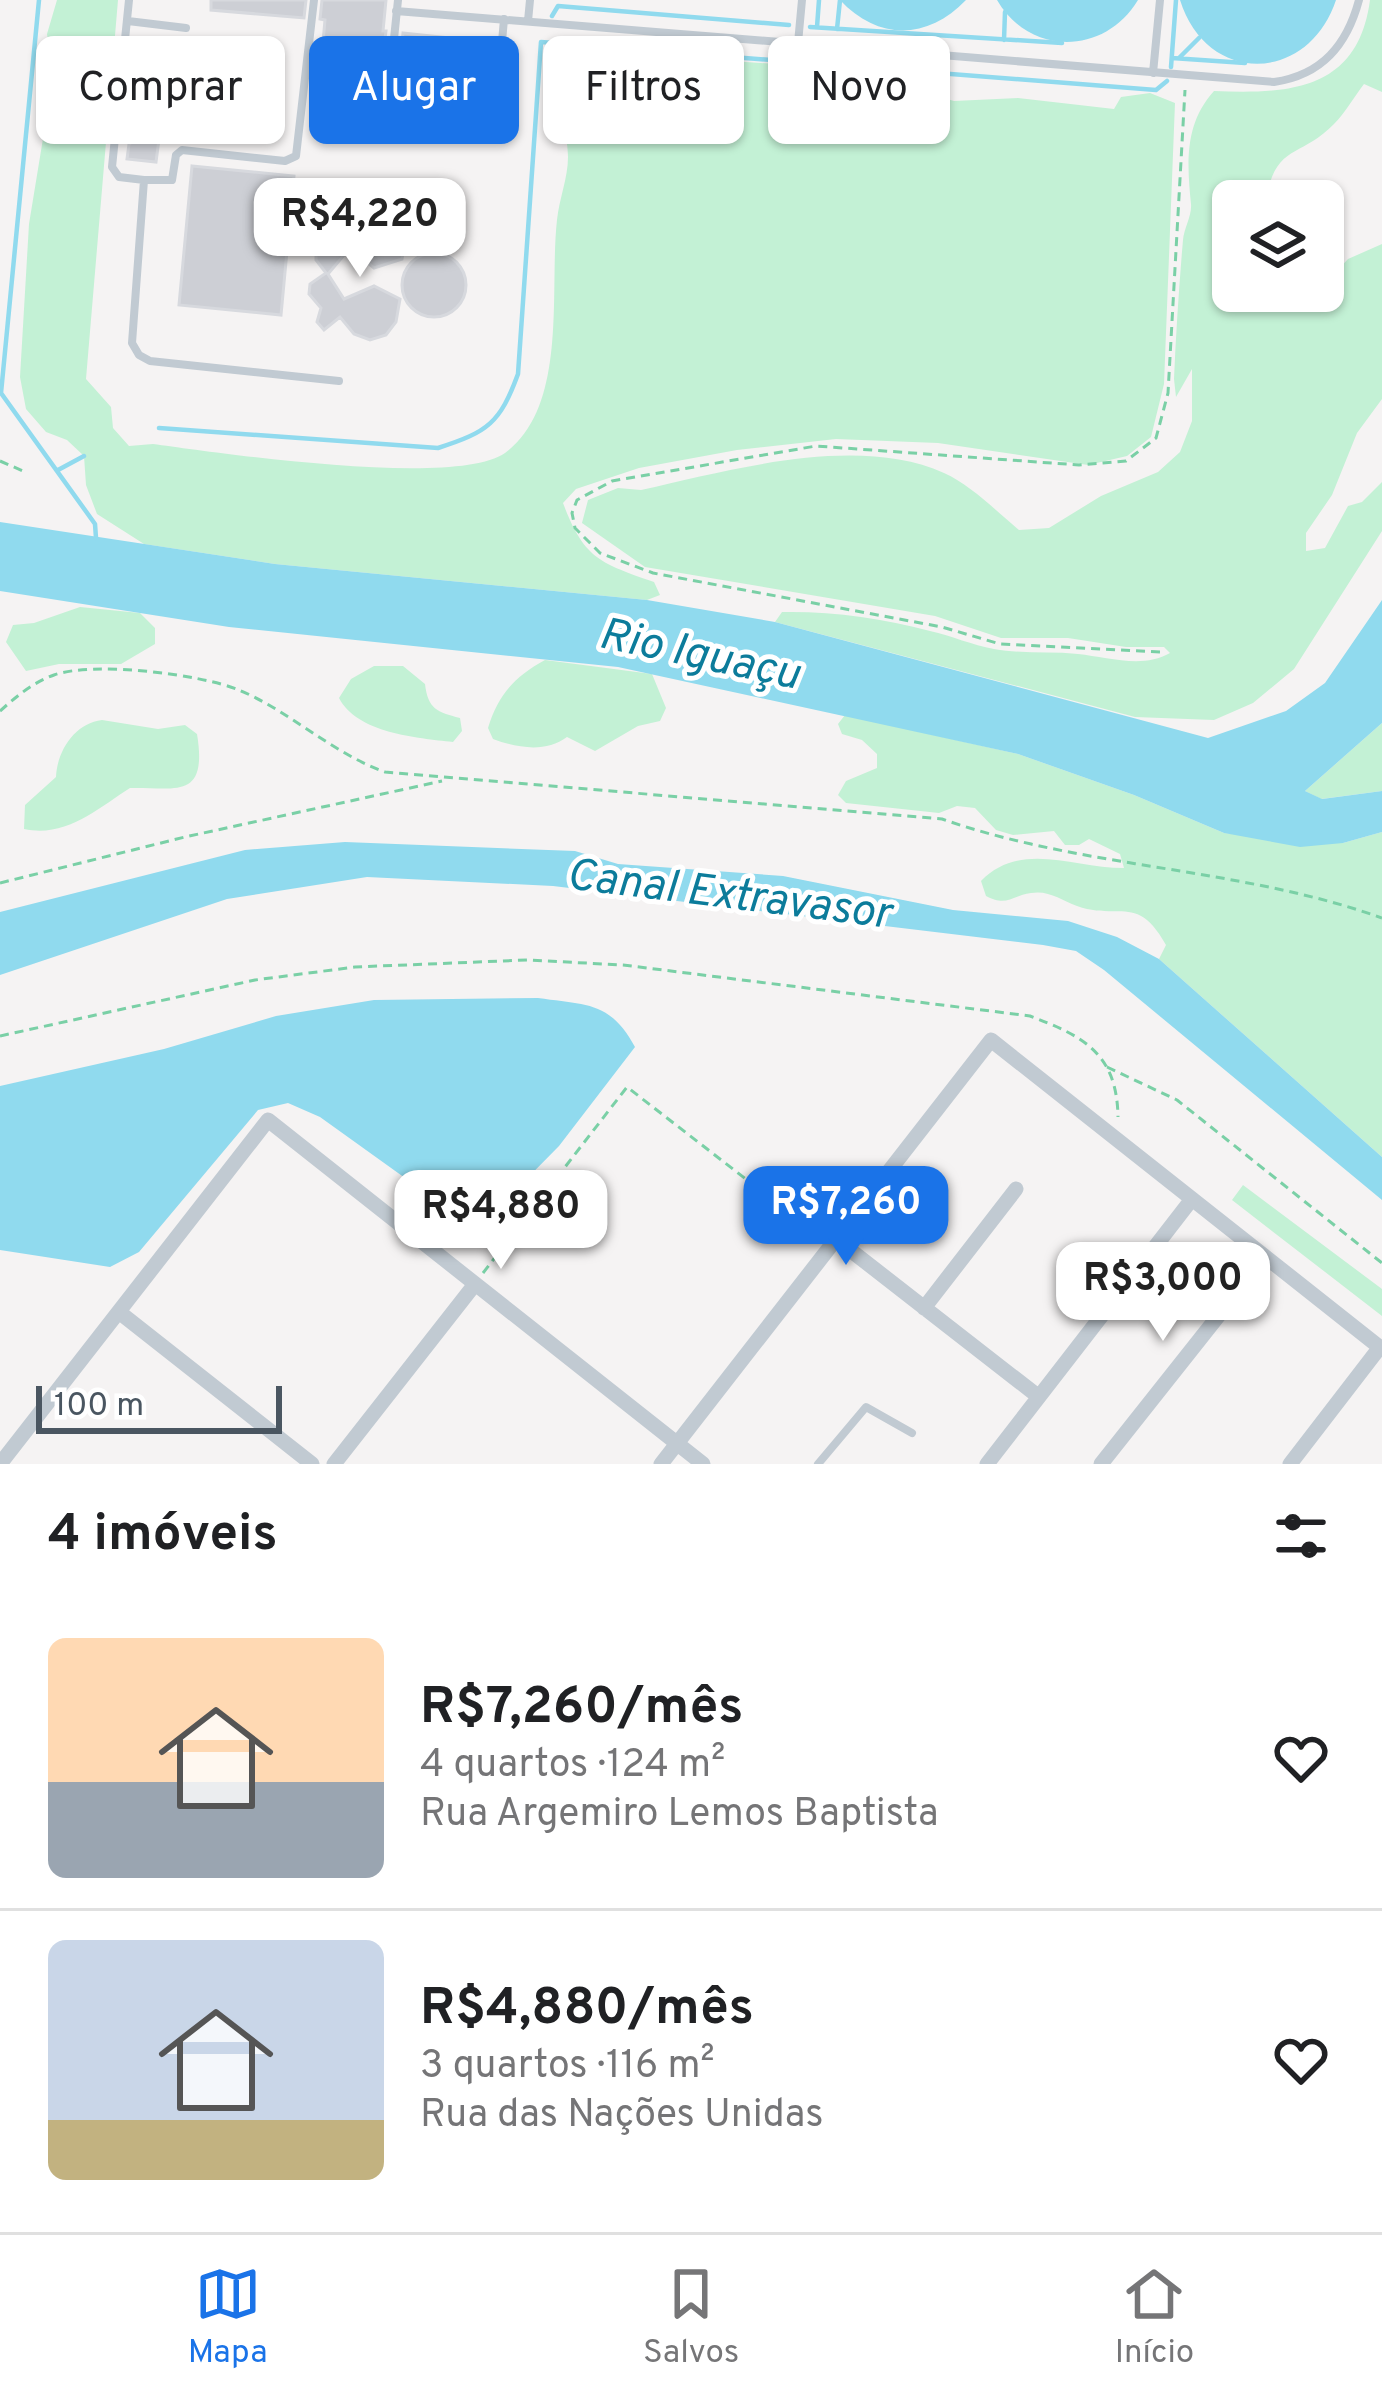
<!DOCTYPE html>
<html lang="pt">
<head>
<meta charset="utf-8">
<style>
	:root { --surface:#fff; --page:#f6f6f6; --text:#202124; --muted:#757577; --line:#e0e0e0; --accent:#1a73e8 }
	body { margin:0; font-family:Overpass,sans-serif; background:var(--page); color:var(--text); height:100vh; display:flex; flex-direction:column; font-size:45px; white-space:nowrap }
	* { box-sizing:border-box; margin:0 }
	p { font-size:39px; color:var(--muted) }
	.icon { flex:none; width:66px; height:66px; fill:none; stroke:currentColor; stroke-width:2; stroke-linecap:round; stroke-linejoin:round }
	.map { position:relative; height:1464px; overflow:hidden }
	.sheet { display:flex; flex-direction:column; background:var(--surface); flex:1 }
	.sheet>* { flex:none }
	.top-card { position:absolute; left:36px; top:36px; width:1311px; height:108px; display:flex; gap:24px }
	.controls { position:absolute; left:1212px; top:180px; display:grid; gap:24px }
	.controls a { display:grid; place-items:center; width:132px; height:132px; border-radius:18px; background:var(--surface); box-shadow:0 3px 9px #0004; font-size:60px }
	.scale { position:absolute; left:36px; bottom:30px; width:246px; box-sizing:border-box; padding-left:12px; border:6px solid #4a5661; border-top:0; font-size:33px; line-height:42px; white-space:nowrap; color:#4a5661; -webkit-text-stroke:9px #fff; paint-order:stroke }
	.price { position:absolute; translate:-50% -102px; padding:0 27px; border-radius:24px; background:#fff; color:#222; font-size:39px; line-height:78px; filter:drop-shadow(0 3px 6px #0008) }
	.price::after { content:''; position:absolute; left:50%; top:72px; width:36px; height:27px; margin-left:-18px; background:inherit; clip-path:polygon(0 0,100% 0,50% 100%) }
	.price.active { background:var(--accent); color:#fff }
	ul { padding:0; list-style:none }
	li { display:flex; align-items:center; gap:36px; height:300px; padding:0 48px }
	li+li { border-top:3px solid var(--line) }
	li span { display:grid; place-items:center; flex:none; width:336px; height:240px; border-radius:18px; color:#555 }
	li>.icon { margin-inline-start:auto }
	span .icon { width:144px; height:144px; fill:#fffc; stroke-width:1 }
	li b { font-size:51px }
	h2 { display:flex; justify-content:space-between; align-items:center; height:144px; padding:0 48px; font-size:51px }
	.tag { padding:0 42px; border-radius:18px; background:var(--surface); box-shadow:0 3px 9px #0004; font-size:42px; line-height:108px }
	.tag.active { background:var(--accent); color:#fff }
	.tab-bar { display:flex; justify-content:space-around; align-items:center; height:168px; border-top:3px solid var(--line); background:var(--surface); font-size:33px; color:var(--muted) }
	.tab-bar a { display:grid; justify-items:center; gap:6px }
	.tab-bar .active { color:var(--accent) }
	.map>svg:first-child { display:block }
</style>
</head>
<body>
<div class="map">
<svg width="1382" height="1464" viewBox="0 0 1382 1464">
	<rect width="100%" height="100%" fill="#f5f3f3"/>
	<path fill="#c3f1d5" d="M 57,0 L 118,0 L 86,379 L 111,407 L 113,428 L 129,446 L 153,444 C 219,453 456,488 505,453 C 569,406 549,289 557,220 C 559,199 568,178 568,157 C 568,122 548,94 556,59 L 570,50 L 790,65 L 843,87 L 919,91 L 954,101 L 1018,98 L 1114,109 L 1121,97 L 1150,93 L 1175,103 L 1164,384 L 1151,437 L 1127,456 L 1088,465 L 938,443 L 836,439 L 737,450 L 639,468 L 576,489 L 563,503 C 584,559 600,563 654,582 L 660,595 L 647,600 L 275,564 L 144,544 L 97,514 L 86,485 L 84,456 L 67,440 L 46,432 L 26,409 L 20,377 L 29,224 L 48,108 L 56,90 L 47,34 Z
		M 1370,0 L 1382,0 L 1382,92 L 1364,84 C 1354,97 1345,113 1334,124 C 1300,159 1275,143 1266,201 L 1233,201 L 1233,250 L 1219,275 L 1233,273 L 1233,291 L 1323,291 L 1323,271 L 1336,272 L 1348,259 L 1382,244 L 1382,399 L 1357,433 L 1332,495 L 1306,533 L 1306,551 L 1325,548 L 1348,506 L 1362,502 L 1382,482 L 1382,531 L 1294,669 L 1253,703 L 1214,720 L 1135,717 L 775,622 L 782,612 C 831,611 882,618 930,631 C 952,636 972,645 994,649 C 1022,654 1050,651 1078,654 C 1107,657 1143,669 1170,653 L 1164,647 L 1126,647 L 1068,638 L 1001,638 L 935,616 L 645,567 L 582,523 L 588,500 L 618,488 L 641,490 C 730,470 857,434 944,473 C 971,485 996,511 1019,530 L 1049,528 L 1101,496 L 1158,472 L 1180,452 L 1192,421 L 1192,369 L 1176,397 L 1174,379 C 1176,333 1179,286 1183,240 C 1184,228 1192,216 1191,204 C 1187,164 1184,124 1214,91 C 1289,94 1358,91 1370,0 Z
		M 80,607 L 140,613 L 155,628 L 155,644 L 121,664 L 59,664 L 26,671 L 6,642 L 13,625 L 34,623 Z
		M 545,660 L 652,674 L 666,708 L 660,721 L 638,726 L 595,751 L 567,737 C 546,753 517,748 493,739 L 488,728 C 498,695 514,677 545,660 Z
		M 374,666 L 403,666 L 425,684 C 428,709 437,712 460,718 L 462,731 L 453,742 C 417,738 357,733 339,698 L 351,679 Z
		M 845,715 L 1018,754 L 1134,795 L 1224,833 L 1343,843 L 1382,832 L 1382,1157 L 1159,959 L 1166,945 C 1137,893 1119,921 1077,906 C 1061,900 1049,890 1031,893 C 1011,896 1007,907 986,896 L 981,881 C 1021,840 1074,868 1124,868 L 1120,854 L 1089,839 L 1079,845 L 1065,845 L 1054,831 L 1013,835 L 996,830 L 975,808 L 957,806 L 939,813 L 846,803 L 838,795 L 846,781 L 877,768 L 877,754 L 862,740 L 842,734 L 838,724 Z
		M 102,720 L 158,729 L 185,725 L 197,734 C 208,801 175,787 130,788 C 97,809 66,838 24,829 L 25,805 L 56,777 C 57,751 75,723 102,720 Z
		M 1382,723 L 1382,791 L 1321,799 L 1305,791 Z
		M 1243,1185 L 1382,1289 L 1382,1316 L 1232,1200 Z"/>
	<path fill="#90daee" d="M 840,0 L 966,0 C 928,40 878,41 840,0 Z
		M 997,0 L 1138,0 C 1105,55 1030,57 997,0 Z
		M 1180,0 L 1336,0 C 1308,84 1207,86 1180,0 Z
		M 0,522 L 275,564 L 647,600 L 775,622 L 1208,738 L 1286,711 L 1325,683 L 1382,600 L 1382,723 L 1305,791 L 1322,799 L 1382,791 L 1382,832 L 1343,843 L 1300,847 L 1224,833 L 1134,795 L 1018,754 L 618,667 L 229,627 L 0,591 Z
		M 345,842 L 575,851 L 618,864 L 783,876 L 953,910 L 1068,921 L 1117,937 L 1159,959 L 1382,1157 L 1382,1200 L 1104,970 L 1076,951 L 1043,945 L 553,886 L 367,877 L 227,899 L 0,975 L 0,912 L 245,850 Z
		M 538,998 C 586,1005 610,1001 635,1047 L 559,1146 L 485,1221 L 458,1216 L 320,1117 L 288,1103 L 258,1110 L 139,1252 L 110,1267 L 0,1250 L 0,1086 L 164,1049 L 276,1016 L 374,1000 Z"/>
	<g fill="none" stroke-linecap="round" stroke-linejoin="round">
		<path stroke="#90daee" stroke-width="4.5" d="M 39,0 L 1,393 L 95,524 L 96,538
			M 552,16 L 558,6 L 789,25
			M 810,27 L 1062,43
			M 817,27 L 819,0
			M 837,29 L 840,0
			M 1004,40 L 1005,12
			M 1172,58 L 1245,63
			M 1179,58 L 1199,38
			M 1171,67 L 1176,0
			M 159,428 L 438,448 C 488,432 500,423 518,374 L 541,42 L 1156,90 L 1167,81
			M 58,470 L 84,456"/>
	</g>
	<path fill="#cdcfd5" stroke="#d7d9de" stroke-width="3" d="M 211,0 L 306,0 L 304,18 L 211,10 Z
		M 322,0 L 386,0 L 383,31 L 386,31 L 374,124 L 316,119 L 325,20 L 320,19 Z
		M 403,33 L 479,41 L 472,125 L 394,118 Z
		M 247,47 L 272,50 L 269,77 L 244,73 Z
		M 163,96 L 185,99 L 183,115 L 172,114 L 170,133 L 160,132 L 156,162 L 127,159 L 129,144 L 146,134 L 149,107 L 162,108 Z
		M 192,166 L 294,176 L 281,315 L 179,305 Z
		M 377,214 L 400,226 L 405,241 L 402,259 L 374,268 L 350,248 L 328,274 L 344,299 L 374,286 L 400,299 L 396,322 L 386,335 L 370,340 L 354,334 L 340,317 L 324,330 L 317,322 L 321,308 L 309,294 L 310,284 L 326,273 L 316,260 L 316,245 L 329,237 L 350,246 L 361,221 Z
		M402 285a32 32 0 1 1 64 0a32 32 0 1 1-64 0Z"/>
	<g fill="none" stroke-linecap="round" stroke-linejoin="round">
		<path stroke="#7ad0a6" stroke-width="3" stroke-dasharray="9 6" stroke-linecap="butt" d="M 0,461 L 23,471
			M 1160,652 L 1000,644 L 942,627 L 653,573 L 600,553 L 575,528 L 572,513 L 577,500 L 612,481 L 816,446 L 1079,465 L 1126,461 L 1156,438 L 1168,393 L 1185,90
			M 0,711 C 17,696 32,683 54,675 C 93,661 200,674 239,690 C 291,712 332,753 385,772 L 942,819 C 1085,869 1240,867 1382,918
			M 0,883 L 185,837 L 442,781
			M 0,1036 L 255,980 L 355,967 L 527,960 L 623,965 L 1030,1016 C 1083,1036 1117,1053 1118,1117
			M 1107,1067 L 1177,1100 L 1382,1263
			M 483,1273 L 627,1087 L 782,1207 L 821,1231"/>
		<path stroke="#c1cad2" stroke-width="8" d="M 129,0 L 112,167 L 119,177 L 144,180 L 132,343 L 139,355 L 150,361 L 339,381
			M 396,11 L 1274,82 C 1322,75 1347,45 1359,0
			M 128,21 L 186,28
			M 528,21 L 530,0
			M 798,43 L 802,0
			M 1153,73 L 1160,0
			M 386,116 L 398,0
			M 495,122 L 504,19
			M 144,180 L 172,180 L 176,155 L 182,150 L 285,161 L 296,156 L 314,0
			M 818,1464 L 866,1407 L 912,1433"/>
		<path stroke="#c1cad2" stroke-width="15" d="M 836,1239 L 1039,1397
			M 924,1308 L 1016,1189
			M 119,1312 L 312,1464
			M 0,1464 L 268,1120 L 703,1464
			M 334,1464 L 475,1284
			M 661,1464 L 991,1040 L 1382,1349
			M 987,1464 L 1192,1199
			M 1101,1464 L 1265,1257
			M 1290,1464 L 1380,1347"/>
	</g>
	<g text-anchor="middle" stroke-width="10" stroke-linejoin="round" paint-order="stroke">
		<g font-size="45" font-style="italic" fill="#0c7c9b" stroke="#fff">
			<text transform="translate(700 652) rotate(12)" y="16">Rio Iguaçu</text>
			<text transform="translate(729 892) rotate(7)" y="16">Canal Extravasor</text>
		</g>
	</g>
</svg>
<div class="controls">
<a><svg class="icon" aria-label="layers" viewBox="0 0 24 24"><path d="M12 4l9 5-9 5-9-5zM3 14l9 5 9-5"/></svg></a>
</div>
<div class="scale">100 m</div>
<b class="price" style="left:360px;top:280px">R$4,220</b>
<b class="price active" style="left:846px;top:1268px">R$7,260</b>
<b class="price" style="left:501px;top:1272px">R$4,880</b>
<b class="price" style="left:1163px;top:1344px">R$3,000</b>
<div class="top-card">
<a class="tag">Comprar</a>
<a class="tag active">Alugar</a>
<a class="tag">Filtros</a>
<a class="tag">Novo</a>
</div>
</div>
<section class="sheet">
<h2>4 imóveis<svg class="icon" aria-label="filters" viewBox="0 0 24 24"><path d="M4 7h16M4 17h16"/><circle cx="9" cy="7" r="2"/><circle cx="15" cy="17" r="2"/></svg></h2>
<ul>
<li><span style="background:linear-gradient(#ffd9b3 60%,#9aa5b1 0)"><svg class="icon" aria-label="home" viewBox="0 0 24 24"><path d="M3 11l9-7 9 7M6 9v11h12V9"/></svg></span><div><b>R$7,260/mês</b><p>4 quartos · 124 m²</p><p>Rua Argemiro Lemos Baptista</p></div><svg class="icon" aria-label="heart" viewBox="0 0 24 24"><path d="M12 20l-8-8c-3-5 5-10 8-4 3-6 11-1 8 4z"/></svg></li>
<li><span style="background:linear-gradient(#c9d6e8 75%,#c2b280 0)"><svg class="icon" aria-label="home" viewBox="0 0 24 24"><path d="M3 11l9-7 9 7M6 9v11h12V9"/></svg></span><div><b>R$4,880/mês</b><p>3 quartos · 116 m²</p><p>Rua das Nações Unidas</p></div><svg class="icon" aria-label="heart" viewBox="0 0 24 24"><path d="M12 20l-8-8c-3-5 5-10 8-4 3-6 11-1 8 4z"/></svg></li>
</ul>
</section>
<nav class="tab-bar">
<a class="active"><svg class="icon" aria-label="map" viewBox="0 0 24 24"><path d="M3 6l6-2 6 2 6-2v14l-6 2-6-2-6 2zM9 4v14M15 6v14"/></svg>Mapa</a>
<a><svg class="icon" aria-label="saved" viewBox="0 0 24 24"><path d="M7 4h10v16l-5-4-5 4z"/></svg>Salvos</a>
<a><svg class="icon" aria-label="home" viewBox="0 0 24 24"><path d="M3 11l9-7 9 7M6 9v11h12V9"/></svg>Início</a>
</nav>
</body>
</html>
